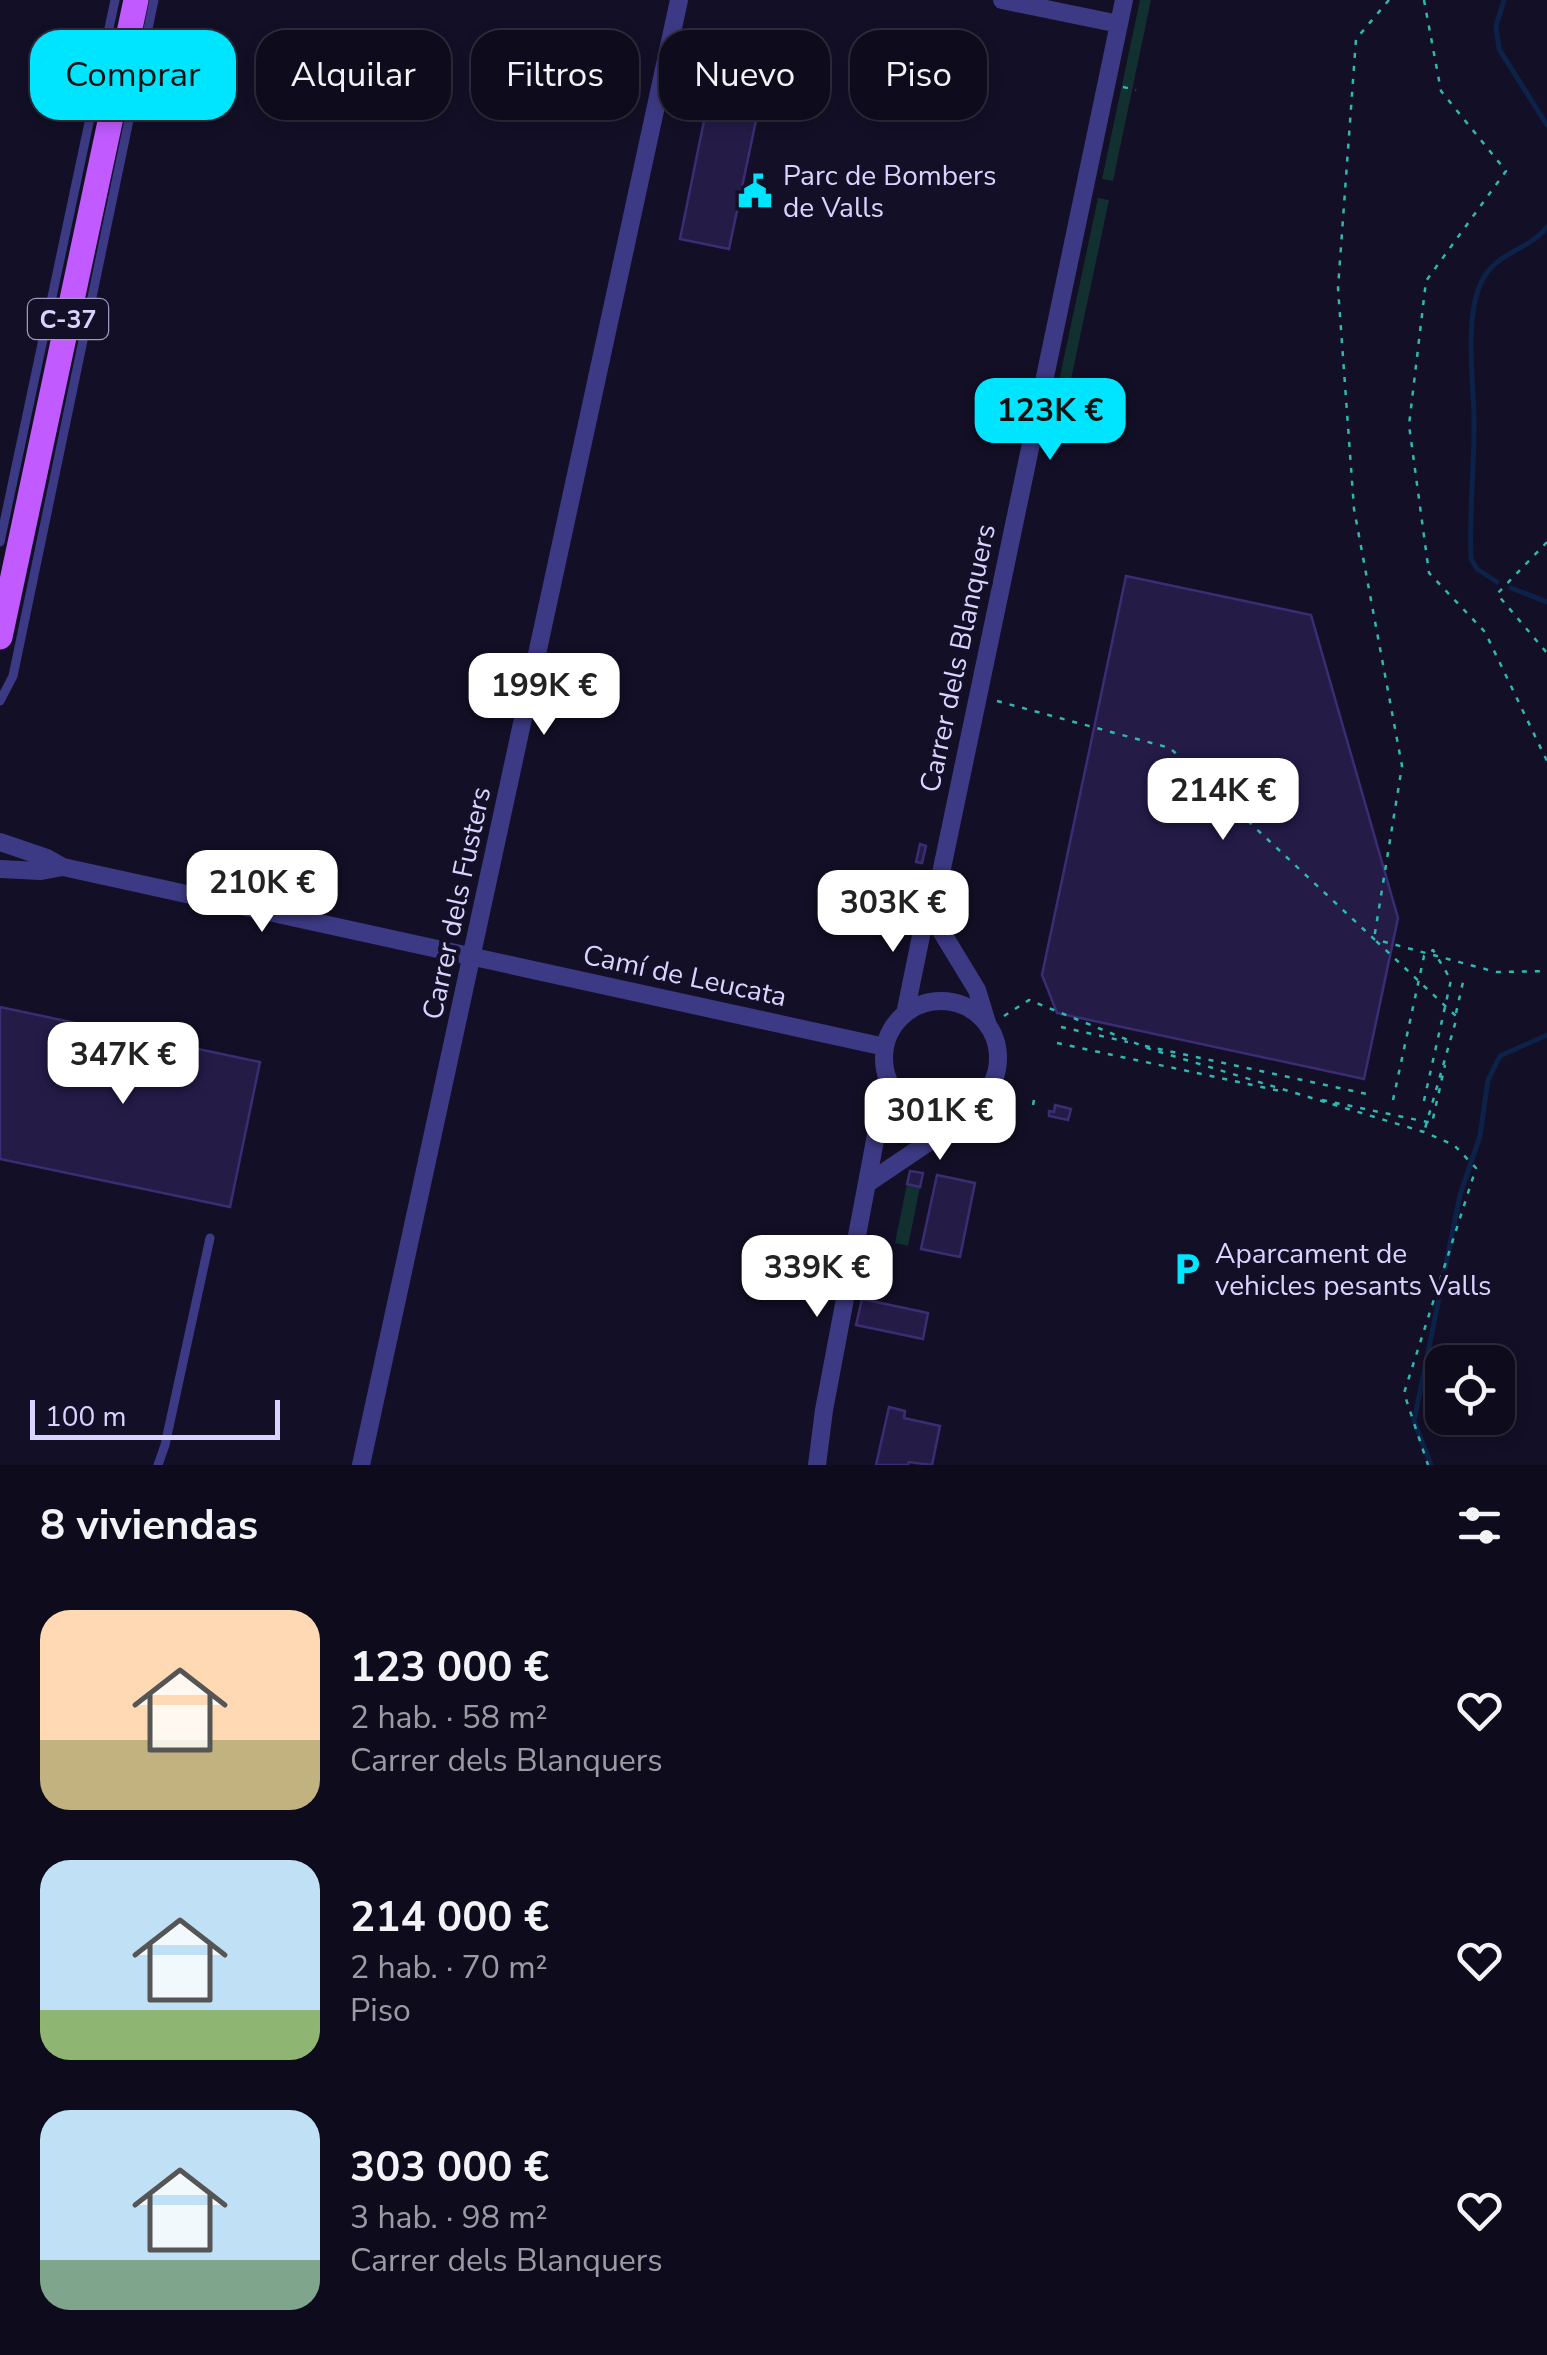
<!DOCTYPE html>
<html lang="es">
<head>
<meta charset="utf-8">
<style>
	:root { --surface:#0e0b1c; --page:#1c1929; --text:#f1f3f6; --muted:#9b9ba3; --line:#2e2b3b; --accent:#00e5ff }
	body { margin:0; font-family:"Nunito Sans",sans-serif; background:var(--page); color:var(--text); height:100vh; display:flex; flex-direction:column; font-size:38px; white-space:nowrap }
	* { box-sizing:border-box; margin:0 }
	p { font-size:32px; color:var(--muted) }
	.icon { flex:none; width:55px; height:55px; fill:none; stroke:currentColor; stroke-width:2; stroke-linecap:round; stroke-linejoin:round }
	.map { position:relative; height:1465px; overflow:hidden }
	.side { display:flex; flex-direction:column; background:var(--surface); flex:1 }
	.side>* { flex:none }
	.hud { position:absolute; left:30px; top:30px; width:1000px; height:90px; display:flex; gap:20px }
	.buttons { position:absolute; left:1425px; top:1345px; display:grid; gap:20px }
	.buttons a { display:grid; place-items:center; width:90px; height:90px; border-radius:20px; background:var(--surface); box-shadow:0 5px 15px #0003,0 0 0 2px var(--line); font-size:50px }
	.scale { position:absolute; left:30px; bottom:25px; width:250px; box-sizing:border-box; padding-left:10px; border:5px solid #d9d4ff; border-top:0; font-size:28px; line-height:35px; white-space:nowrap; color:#d9d4ff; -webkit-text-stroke:8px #130f26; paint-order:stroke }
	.price { position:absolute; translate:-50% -85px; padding:0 22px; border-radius:20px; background:#fff; color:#222; font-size:32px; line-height:65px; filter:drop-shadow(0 2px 5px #0008) }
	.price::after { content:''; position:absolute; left:50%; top:60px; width:30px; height:22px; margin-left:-15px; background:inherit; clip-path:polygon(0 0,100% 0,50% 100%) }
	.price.on { background:var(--accent); color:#111 }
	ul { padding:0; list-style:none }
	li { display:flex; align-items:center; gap:30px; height:250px; padding:0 40px }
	li span { display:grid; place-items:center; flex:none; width:280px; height:200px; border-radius:30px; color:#555 }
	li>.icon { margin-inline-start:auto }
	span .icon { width:120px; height:120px; fill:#fffc; stroke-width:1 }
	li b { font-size:42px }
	h2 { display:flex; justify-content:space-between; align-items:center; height:120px; padding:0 40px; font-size:42px }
	.tag { padding:0 35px; border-radius:30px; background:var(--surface); box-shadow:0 5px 15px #0003,0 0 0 2px var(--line); font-size:35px; line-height:90px }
	.tag.on { background:var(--accent); color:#111 }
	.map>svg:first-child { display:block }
</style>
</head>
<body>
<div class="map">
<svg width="1547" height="1465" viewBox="0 0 1547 1465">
	<rect width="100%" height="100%" fill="#130f26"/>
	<path fill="#12302f" d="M 1140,0 L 1151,0 L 1113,181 L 1102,179 Z
		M 1098,198 L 1109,200 L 1059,436 L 1050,434 L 1049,428 Z
		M 907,1184 L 920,1187 L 908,1246 L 895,1243 Z"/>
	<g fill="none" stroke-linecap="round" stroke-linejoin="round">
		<path stroke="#0c2248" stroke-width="5" d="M 1504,0 L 1496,26 L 1499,49 L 1547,125
			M 1497,582 L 1477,569 L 1471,559 C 1469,515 1474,471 1474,427 C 1475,384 1461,311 1486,274 C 1501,252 1531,248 1547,227
			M 1511,588 L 1547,602
			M 1431,1465 L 1414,1421 L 1460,1195 L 1480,1136 L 1488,1080 L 1500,1056 L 1547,1035"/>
	</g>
	<path fill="#241b47" stroke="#3b2d73" stroke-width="2.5" d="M 708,101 L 758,111 L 729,249 L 680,239 Z
		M 1126,576 L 1311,615 L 1398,918 L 1364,1079 L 1057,1013 L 1042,975 Z
		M 920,844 L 926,846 L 922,863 L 916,862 Z
		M 0,1007 L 260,1062 L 230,1207 L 0,1159 Z
		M 1055,1105 L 1071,1109 L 1068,1120 L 1049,1116 L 1049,1111 L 1054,1112 Z
		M 910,1171 L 923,1173 L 920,1187 L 907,1184 Z
		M 937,1175 L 975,1183 L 960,1257 L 921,1249 Z
		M 862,1299 L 928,1313 L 923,1339 L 856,1325 Z
		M 889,1407 L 905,1411 L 904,1418 L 940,1426 L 932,1465 L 909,1462 L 908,1465 L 876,1465 Z"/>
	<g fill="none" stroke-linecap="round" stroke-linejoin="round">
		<path stroke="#2fb8b0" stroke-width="2.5" stroke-dasharray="5 8" stroke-linecap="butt" d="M 1389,0 L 1356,39 L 1338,288 L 1354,509 L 1402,766 L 1374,939 L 1457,1017 L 1424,1132
			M 1424,0 L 1441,91 L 1506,171 L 1426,281 L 1409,425 L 1429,573 L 1485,632 L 1547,761
			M 1123,87 L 1136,90
			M 1547,542 L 1497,594 L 1547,653
			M 997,701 L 1170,748 L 1374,939 L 1496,972 L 1547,971
			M 1456,1013 L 1463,982
			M 1004,1016 L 1029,1000 L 1150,1049 L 1424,1132 L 1454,1145 L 1476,1168 L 1404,1393 L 1428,1465
			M 1061,1027 L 1128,1042
			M 1057,1043 L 1285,1092
			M 1145,1046 L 1367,1094
			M 1322,1100 L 1432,1123 L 1445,1065
			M 1393,1100 L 1424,956 L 1433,950 L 1451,980 L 1423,1105
			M 1033,1105 L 1034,1100"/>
		<path stroke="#3d3a85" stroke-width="9" d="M 0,542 L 115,0
			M 0,701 L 13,676 L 154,0
			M 158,1465 L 165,1445 L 210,1238"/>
		<path stroke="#3d3a85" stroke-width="18" d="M 1002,0 L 1119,24
			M 0,842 L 47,858 L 63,867 L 885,1047
			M 0,869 L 41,871 L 63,867
			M 932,916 L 977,990 L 988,1026
			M884 1058a57 57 0 1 1 114 0a57 57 0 1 1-114 0Z
			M 905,1014 L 922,931 L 932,916 L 1124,0
			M 868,1183 L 948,1129 L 968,1110
			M 361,1465 L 679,0
			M 817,1465 L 824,1410 L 887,1077"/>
		<path stroke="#c25bff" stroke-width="25" d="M 0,637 L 136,0"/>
	</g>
	<defs>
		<g id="civic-bare" transform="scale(2.7)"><path d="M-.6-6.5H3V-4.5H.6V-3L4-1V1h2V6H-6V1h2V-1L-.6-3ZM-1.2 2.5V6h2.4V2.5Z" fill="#00e5ff" stroke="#130f26" stroke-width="2.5" paint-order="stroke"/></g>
		<g id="parking-bare" transform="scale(2.7)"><path d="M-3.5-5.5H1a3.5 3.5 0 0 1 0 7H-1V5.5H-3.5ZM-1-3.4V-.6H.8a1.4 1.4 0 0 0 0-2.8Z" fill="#00e5ff" stroke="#130f26" stroke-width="2.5" paint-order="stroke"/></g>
	</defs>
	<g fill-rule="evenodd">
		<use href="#civic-bare" x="755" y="191"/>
		<use href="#parking-bare" x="1187" y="1269"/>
	</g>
	<g text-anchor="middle" stroke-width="9" stroke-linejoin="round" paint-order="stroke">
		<rect fill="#130f26" stroke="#9e99be" stroke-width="2.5" x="28" y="299" width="80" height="40" rx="8"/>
		<g font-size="25" font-weight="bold" fill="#d9d4ff">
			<text x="68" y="328">C-37</text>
		</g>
		<g font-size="28" fill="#d9d4ff" stroke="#130f26" text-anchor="start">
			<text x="783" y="185">Parc de Bombers<tspan x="783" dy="32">de Valls</tspan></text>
			<text x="1215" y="1263">Aparcament de<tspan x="1215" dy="32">vehicles pesants Valls</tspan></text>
		</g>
		<g font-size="28" fill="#d9d4ff" stroke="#130f26">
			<text transform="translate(957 658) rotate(-78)" y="10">Carrer dels Blanquers</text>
			<text transform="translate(456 903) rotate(-78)" y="10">Carrer dels Fusters</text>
			<text transform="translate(685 975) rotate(12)" y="10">Camí de Leucata</text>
		</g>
	</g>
</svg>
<div class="buttons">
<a><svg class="icon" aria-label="locate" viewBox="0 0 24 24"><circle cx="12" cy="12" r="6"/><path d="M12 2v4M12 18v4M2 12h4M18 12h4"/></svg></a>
</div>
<div class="scale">100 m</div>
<b class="price on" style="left:1050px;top:463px">123K €</b>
<b class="price" style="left:544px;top:738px">199K €</b>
<b class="price" style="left:1223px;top:843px">214K €</b>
<b class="price" style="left:262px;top:935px">210K €</b>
<b class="price" style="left:893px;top:955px">303K €</b>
<b class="price" style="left:123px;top:1107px">347K €</b>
<b class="price" style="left:940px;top:1163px">301K €</b>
<b class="price" style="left:817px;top:1320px">339K €</b>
<div class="hud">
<a class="tag on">Comprar</a>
<a class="tag">Alquilar</a>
<a class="tag">Filtros</a>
<a class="tag">Nuevo</a>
<a class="tag">Piso</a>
</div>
</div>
<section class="side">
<h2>8 viviendas<svg class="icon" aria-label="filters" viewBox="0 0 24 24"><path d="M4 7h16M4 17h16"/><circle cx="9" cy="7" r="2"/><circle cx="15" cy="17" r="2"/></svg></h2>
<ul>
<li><span style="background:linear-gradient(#ffd9b3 65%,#c2b280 0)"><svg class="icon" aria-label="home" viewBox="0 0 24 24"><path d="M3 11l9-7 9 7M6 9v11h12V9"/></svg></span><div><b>123 000 €</b><p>2 hab. · 58 m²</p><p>Carrer dels Blanquers</p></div><svg class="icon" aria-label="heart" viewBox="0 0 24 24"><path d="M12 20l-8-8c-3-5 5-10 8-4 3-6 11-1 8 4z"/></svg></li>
<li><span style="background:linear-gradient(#bfe0f5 75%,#8fb573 0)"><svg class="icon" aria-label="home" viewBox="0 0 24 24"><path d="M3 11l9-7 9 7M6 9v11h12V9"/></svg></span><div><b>214 000 €</b><p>2 hab. · 70 m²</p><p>Piso</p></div><svg class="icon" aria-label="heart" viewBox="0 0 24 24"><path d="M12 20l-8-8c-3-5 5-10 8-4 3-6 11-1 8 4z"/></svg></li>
<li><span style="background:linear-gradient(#bfe0f5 75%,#7fa58c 0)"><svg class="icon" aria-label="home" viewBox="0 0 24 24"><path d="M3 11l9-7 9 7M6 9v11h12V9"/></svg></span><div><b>303 000 €</b><p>3 hab. · 98 m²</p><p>Carrer dels Blanquers</p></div><svg class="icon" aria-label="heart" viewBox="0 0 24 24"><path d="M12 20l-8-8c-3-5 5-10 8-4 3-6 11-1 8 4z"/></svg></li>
</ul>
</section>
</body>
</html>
